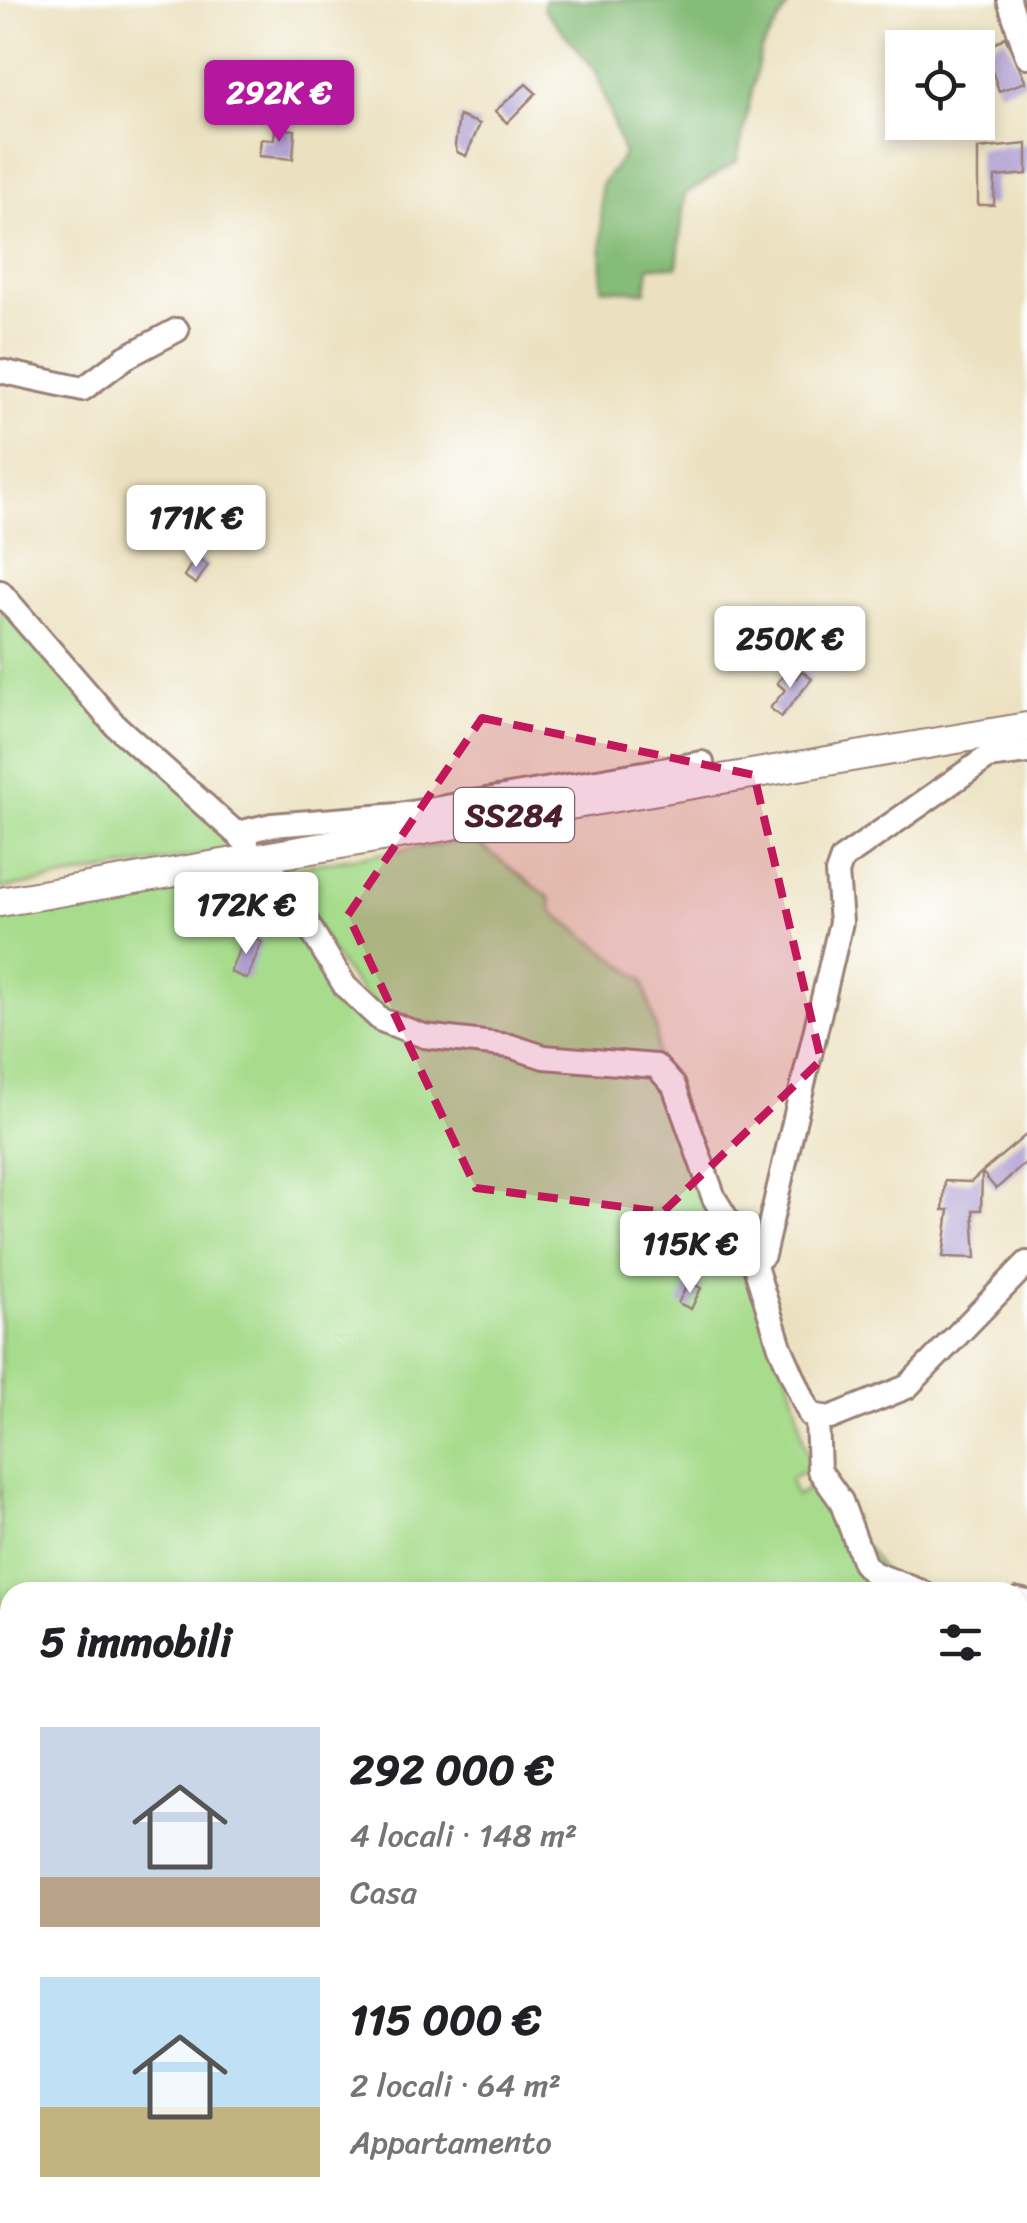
<!DOCTYPE html>
<html lang="it">
<head>
<meta charset="utf-8">
<style>
	:root { --surface:#fff; --page:#f2f2f2; --text:#202124; --muted:#757577; --accent:#b5179e }
	body { margin:0; font-family:Sriracha,sans-serif; background:var(--page); color:var(--text); height:100vh; display:flex; flex-direction:column; font-size:38px; white-space:nowrap }
	* { box-sizing:border-box; margin:0 }
	p { font-size:32px; color:var(--muted) }
	.icon { flex:none; width:55px; height:55px; fill:none; stroke:currentColor; stroke-width:2; stroke-linecap:round; stroke-linejoin:round }
	.map { position:relative; flex:1; overflow:hidden }
	.side { position:absolute; left:0px; top:1582px; width:1028px; height:642px; display:flex; flex-direction:column; background:var(--surface); border-radius:30px 30px 0 0; box-shadow:0 5px 15px #0003 }
	.side>* { flex:none }
	.buttons { position:absolute; left:885px; top:30px; display:grid; gap:20px }
	.buttons a { display:grid; place-items:center; width:110px; height:110px; border-radius:0px; background:var(--surface); box-shadow:0 5px 15px #0003; font-size:50px }
	.price { position:absolute; translate:-50% -85px; padding:0 22px; border-radius:10px; background:#fff; color:#222; font-size:32px; line-height:65px; filter:drop-shadow(0 2px 5px #0008) }
	.price::after { content:''; position:absolute; left:50%; top:60px; width:30px; height:22px; margin-left:-15px; background:inherit; clip-path:polygon(0 0,100% 0,50% 100%) }
	.price.active { background:var(--accent); color:#fff }
	ul { padding:0; list-style:none }
	li { display:flex; align-items:center; gap:30px; height:250px; padding:0 40px }
	li span { display:grid; place-items:center; flex:none; width:280px; height:200px; border-radius:0px; color:#555 }
	li>.icon { margin-inline-start:auto }
	span .icon { width:120px; height:120px; fill:#fffc; stroke-width:1 }
	li b { font-size:42px }
	h2 { display:flex; justify-content:space-between; align-items:center; height:120px; padding:0 40px; font-size:42px }
	.map>svg:first-child { display:block }
</style>
</head>
<body>
<div class="map">
<svg width="1027" height="2223" viewBox="0 0 1027 2223">
	<rect width="100%" height="100%" fill="#fff"/>
	<filter id="ink" filterUnits="userSpaceOnUse"><feTurbulence type="fractalNoise" baseFrequency=".01" numOctaves="2"/><feDisplacementMap in="SourceGraphic" scale="20" xChannelSelector="R" yChannelSelector="G"/><feConvolveMatrix kernelMatrix="1 2 1 2 8 2 1 2 1" color-interpolation-filters="sRGB"/></filter>
	<filter id="wash" filterUnits="userSpaceOnUse"><feTurbulence type="fractalNoise" baseFrequency=".0048" numOctaves="4" result="noise"/><feDisplacementMap in="SourceGraphic" scale="40" xChannelSelector="R" yChannelSelector="G"/><feGaussianBlur stdDeviation="2.25" result="paint"/><feColorMatrix in="noise" values="0 0 0 0 0 0 0 0 0 0 0 0 0 0 0 0 0 1.4 0 .05"/><feComposite in="paint" operator="in"/></filter>
	<g filter="url(#wash)">
		<rect width="100%" height="100%" fill="#ebe1c0"/>
		<path fill="#a7dc8d" stroke="#787e5c" stroke-width="2.5" d="M 0,603 L 239,848 L 0,889 Z
			M 472,839 L 550,898 L 553,912 L 643,980 L 656,1029 L 657,1060 L 563,1056 L 410,1025 C 346,999 319,926 286,869 Z
			M 264,870 L 296,915 L 291,924 L 297,936 L 307,935 L 350,1005 L 383,1030 L 657,1074 L 677,1125 L 676,1137 L 683,1139 L 714,1213 L 711,1218 L 716,1231 L 723,1233 C 757,1295 790,1360 801,1430 C 803,1445 810,1453 809,1468 L 790,1479 L 796,1496 L 811,1487 L 831,1498 L 898,1592 L 10,1592 L 10,1684 L 0,1682 L 0,916 Z
			M 1018,1605 L 1027,1606 L 1027,2223 L 420,2223 L 421,2215 L 1018,2215 Z
			M 0,2088 L 10,2097 L 10,2215 L 137,2215 L 144,2223 L 0,2223 Z"/>
		<path fill="#85bc78" stroke="#686e52" stroke-width="2.5" d="M 544,0 L 792,0 L 761,50 L 737,161 L 685,194 L 677,267 L 649,266 L 646,292 L 602,288 L 601,185 L 624,155 L 596,71 L 544,9 Z"/>
		<g id="blocks">
			<path fill="#b0a0d1" d="M 1005,37 L 1026,82 L 999,91 L 985,50 Z
				M 526,84 L 536,93 L 507,123 L 495,111 Z
				M 459,116 L 480,124 L 466,156 L 457,152 L 455,145 Z
				M 275,128 L 295,130 L 293,159 L 259,156 L 261,139 L 274,140 Z
				M 1027,144 L 1027,174 L 995,177 L 994,205 L 978,205 L 978,149 Z
				M 196,557 L 208,565 L 196,584 L 184,576 Z
				M 787,671 L 796,678 L 802,671 L 812,679 L 781,717 L 770,708 L 785,690 L 777,683 Z
				M 245,935 L 262,942 L 247,979 L 230,972 Z
				M 1027,1134 L 1027,1162 L 996,1189 L 982,1172 Z
				M 982,1172 L 981,1210 L 973,1210 L 976,1258 L 943,1257 L 949,1210 L 943,1210 L 945,1181 L 971,1182 Z
				M 689,1282 L 701,1288 L 691,1309 L 678,1303 Z"/>
		</g>
	</g>
	<g filter="url(#ink)">
		<use href="#blocks" fill-opacity="0" stroke="#9a8076" stroke-width="2.5"/>
		<g fill="none" stroke-linecap="round" stroke-linejoin="round">
			<g stroke="#9a8076" stroke-width="28">
				<path id="minor" d="M 1009,0 L 1027,56
					M 0,371 L 83,389 L 126,357 L 177,330
					M 0,592 L 115,725 L 247,843
					M 238,833 L 272,825 L 399,815 L 702,763
					M 269,867 L 283,883 L 345,986 L 381,1020 L 424,1036 L 510,1046 L 544,1057 L 656,1066 L 674,1086 L 714,1198 L 754,1263 L 780,1347 L 810,1415 L 830,1418 L 907,1387 L 1027,1263
					M 754,1263 L 763,1255 L 841,922 L 837,873 L 842,859 L 988,757 L 1027,752
					M 817,1419 L 819,1470 L 841,1501 L 864,1563 L 873,1573 L 922,1592
					M 1018,1600 L 1027,1602
					M 0,2067 L 10,2076
					M 155,2215 L 162,2223
					M 281,2215 L 284,2223"/>
			</g>
			<g stroke="#9a8076" stroke-width="32">
				<path id="major" d="M 0,902 L 1027,727"/>
			</g>
			<use href="#minor" stroke="#fff" stroke-width="22"/>
			<use href="#major" stroke="#fff" stroke-width="28"/>
			<g stroke="#4a1f2b" stroke-width="9">
				<path id="rail" d="M 0,1687 L 10,1689
					M 412,2223 L 413,2215"/>
			</g>
			<use href="#rail" stroke="#fff" stroke-width="5" stroke-dasharray="15" stroke-linecap="butt"/>
		</g>
	</g>
	<path fill="#c2185b" fill-opacity="0.2" stroke="#c2185b" stroke-width="8" stroke-dasharray="20 12" stroke-linejoin="round" d="M 482,718 L 754,775 L 821,1060 L 663,1212 L 476,1188 L 348,915 Z"/>
	<g text-anchor="middle" stroke-width="10" stroke-linejoin="round" paint-order="stroke">
		<rect fill="#fff" stroke="#80626b" stroke-width="2.5" x="454" y="788" width="120" height="54" rx="8"/>
		<g font-size="32" font-weight="bold" fill="#4a1f2b">
			<text x="514" y="826">SS284</text>
		</g>
	</g>
</svg>
<div class="buttons">
<a><svg class="icon" aria-label="locate" viewBox="0 0 24 24"><circle cx="12" cy="12" r="6"/><path d="M12 2v4M12 18v4M2 12h4M18 12h4"/></svg></a>
</div>
<b class="price active" style="left:279px;top:145px">292K €</b>
<b class="price" style="left:196px;top:570px">171K €</b>
<b class="price" style="left:790px;top:691px">250K €</b>
<b class="price" style="left:246px;top:957px">172K €</b>
<b class="price" style="left:690px;top:1296px">115K €</b>
<section class="side">
<h2>5 immobili<svg class="icon" aria-label="filters" viewBox="0 0 24 24"><path d="M4 7h16M4 17h16"/><circle cx="9" cy="7" r="2"/><circle cx="15" cy="17" r="2"/></svg></h2>
<ul>
<li><span style="background:linear-gradient(#c9d6e8 75%,#b9a48a 0)"><svg class="icon" aria-label="home" viewBox="0 0 24 24"><path d="M3 11l9-7 9 7M6 9v11h12V9"/></svg></span><div><b>292 000 €</b><p>4 locali · 148 m²</p><p>Casa</p></div></li>
<li><span style="background:linear-gradient(#bfe0f5 65%,#c2b280 0)"><svg class="icon" aria-label="home" viewBox="0 0 24 24"><path d="M3 11l9-7 9 7M6 9v11h12V9"/></svg></span><div><b>115 000 €</b><p>2 locali · 64 m²</p><p>Appartamento</p></div></li>
</ul>
</section>
</div>
</body>
</html>
